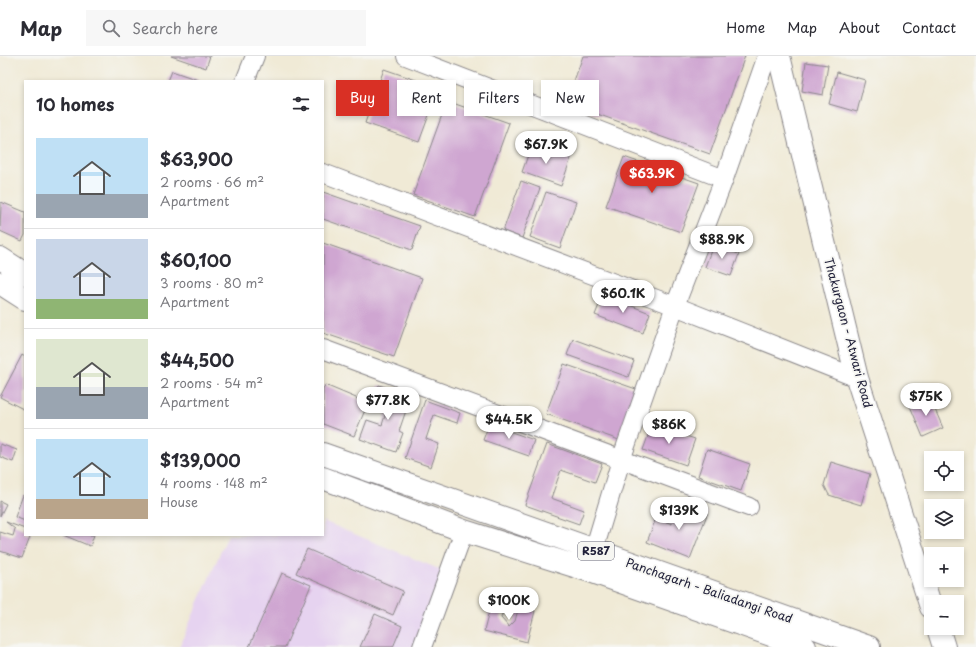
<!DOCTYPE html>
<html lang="en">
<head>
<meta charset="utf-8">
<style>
	:root { --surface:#fff; --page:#f7f7f7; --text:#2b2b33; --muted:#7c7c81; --line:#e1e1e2; --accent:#d93025 }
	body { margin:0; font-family:"Playpen Sans",sans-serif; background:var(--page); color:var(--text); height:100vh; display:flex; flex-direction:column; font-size:15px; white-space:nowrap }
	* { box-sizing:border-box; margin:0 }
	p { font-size:13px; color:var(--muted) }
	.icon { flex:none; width:22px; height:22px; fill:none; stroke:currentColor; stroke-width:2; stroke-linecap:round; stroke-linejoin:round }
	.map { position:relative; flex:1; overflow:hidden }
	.side { position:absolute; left:24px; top:24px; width:300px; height:456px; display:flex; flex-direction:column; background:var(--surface); border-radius:0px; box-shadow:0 2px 6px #0003 }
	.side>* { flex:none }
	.top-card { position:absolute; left:336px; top:24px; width:380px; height:36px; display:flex; gap:8px }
	.controls { position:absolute; left:924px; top:395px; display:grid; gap:8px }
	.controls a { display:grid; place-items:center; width:40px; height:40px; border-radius:0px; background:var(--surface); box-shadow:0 2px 6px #0003; font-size:20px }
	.price { position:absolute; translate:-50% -34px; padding:0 9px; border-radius:14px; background:#fff; color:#222; font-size:13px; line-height:26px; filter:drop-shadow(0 1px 2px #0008) }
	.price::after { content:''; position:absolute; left:50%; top:24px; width:12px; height:9px; margin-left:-6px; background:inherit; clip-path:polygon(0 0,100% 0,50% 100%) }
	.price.selected { background:var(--accent); color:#fff }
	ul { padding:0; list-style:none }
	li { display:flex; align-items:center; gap:12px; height:100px; padding:0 12px }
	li+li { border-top:1px solid var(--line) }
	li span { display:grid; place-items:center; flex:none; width:112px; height:80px; border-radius:0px; color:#555 }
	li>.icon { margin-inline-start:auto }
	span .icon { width:48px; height:48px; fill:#fffc; stroke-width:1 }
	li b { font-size:17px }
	h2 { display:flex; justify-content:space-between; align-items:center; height:48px; padding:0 12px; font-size:17px }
	.chip { padding:0 14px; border-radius:0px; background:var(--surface); box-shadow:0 2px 6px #0003; font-size:14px; line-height:36px }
	.chip.selected { background:var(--accent); color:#fff }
	header { display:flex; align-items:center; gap:24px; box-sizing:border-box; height:56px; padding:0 20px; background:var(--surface); border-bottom:1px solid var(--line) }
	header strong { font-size:19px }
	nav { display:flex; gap:22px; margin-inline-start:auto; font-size:14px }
	.search { width:280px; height:36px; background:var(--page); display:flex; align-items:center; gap:10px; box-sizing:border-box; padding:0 14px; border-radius:0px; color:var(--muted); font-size:15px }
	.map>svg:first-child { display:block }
</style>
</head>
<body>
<header>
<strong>Map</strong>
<div class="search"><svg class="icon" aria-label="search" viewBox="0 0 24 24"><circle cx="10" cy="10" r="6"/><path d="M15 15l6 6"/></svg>Search here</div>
<nav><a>Home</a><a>Map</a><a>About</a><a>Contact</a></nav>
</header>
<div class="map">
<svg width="976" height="591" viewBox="0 0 976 591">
	<rect width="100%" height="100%" fill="#f6f6f2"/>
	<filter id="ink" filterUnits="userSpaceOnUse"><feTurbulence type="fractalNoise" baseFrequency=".025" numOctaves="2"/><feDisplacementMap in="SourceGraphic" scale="8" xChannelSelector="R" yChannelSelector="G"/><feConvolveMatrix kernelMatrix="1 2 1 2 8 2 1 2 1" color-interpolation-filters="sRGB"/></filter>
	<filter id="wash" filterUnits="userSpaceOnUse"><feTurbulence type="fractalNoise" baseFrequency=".012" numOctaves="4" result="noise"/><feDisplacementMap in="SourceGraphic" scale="16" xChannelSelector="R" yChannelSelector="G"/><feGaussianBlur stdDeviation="0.9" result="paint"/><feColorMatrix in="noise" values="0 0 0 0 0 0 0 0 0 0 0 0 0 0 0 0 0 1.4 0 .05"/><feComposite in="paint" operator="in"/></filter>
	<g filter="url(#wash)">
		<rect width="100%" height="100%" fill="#f0ead6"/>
		<path fill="#e6d3f0" d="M 323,465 L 446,516 L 419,591 L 179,591 L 228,479 L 323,479 Z"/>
		<g id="blocks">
			<path fill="#cfa6d1" d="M 171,0 L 210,0 L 206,12 Z
				M 583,0 L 745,0 L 710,98 L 566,47 Z
				M 806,6 L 828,9 L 823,39 L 802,35 Z
				M 384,13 L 439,32 L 419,86 L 365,67 Z
				M 172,15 L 201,25 L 168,25 Z
				M 837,16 L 865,24 L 857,56 L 829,48 Z
				M 447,45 L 509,67 L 475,161 L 413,139 Z
				M 532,88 L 571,102 L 561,130 L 522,116 Z
				M 624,101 L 699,127 L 681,176 L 606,150 Z
				M 521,125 L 540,132 L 522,182 L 503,175 Z
				M 323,136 L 420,170 L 412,194 L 323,163 Z
				M 546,136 L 576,146 L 560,192 L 530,181 Z
				M 1,146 L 25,156 L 25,179 L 22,185 L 0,175 Z
				M 323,187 L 422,222 L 394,301 L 323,277 Z
				M 713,189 L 739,198 L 731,220 L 705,211 Z
				M 603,239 L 650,257 L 643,277 L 595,259 Z
				M 573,283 L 634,305 L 628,321 L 567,299 Z
				M 22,299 L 25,301 L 25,349 L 23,353 L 0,341 Z
				M 564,308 L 636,333 L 619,384 L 546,358 Z
				M 325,329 L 368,347 L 354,380 L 323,368 L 323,334 Z
				M 379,329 L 411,340 L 399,375 L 403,377 L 396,396 L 360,383 L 367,364 L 382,369 L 390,344 L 375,339 Z
				M 930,342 L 943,372 L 923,381 L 910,350 Z
				M 425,344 L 460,357 L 457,367 L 434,359 L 426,383 L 439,388 L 431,411 L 405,402 Z
				M 489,368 L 534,384 L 529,400 L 483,384 Z
				M 652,369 L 695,383 L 686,409 L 643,394 Z
				M 0,388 L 17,394 L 13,406 L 0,401 Z
				M 547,388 L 602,408 L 595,426 L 561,414 L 551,442 L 584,454 L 579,468 L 525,449 Z
				M 707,393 L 750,408 L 741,435 L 698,420 Z
				M 831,406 L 870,418 L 861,449 L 829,439 L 824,429 Z
				M 23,439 L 25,440 L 25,465 L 15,461 Z
				M 0,445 L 6,448 L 0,460 Z
				M 680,446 L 708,456 L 690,503 L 647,486 L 656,462 L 672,468 Z
				M 6,466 L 25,473 L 25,479 L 31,479 L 22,502 L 0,495 L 0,476 L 13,480 L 15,473 Z
				M 63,479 L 94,479 L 90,490 Z
				M 307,493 L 403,535 L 393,559 L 296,517 Z
				M 282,517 L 311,529 L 285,591 L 249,591 Z
				M 493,540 L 506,544 L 501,562 L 509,571 L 515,565 L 519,550 L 535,555 L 527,586 L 484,575 Z
				M 375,558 L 402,570 L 393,591 L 360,591 Z"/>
		</g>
	</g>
	<g filter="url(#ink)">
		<use href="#blocks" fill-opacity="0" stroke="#898688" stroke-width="1"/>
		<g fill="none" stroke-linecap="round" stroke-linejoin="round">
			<g stroke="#898688" stroke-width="20">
				<path id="street" d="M 406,0 L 724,123
					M 245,25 L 255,0
					M 323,117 L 675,250 L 857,322
					M 323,293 L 749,451
					M 594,494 L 621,404 L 675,250 L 724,123 L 767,0
					M 422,591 L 464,475"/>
			</g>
			<g stroke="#898688" stroke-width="24">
				<path id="secondary" d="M 779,0 L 857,322 L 931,551
					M 938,572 L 944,591"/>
			</g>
			<g stroke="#898688" stroke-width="24">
				<path id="primary" d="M 0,202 L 25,218
					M 0,227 L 25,243
					M 323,398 L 869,591
					M 323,422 L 464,475 L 587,514 L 805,591"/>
			</g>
			<use href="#street" stroke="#fff" stroke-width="18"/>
			<use href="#secondary" stroke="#fff" stroke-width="22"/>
			<use href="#primary" stroke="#fff" stroke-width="22"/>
		</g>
	</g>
	<g text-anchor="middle" stroke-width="3.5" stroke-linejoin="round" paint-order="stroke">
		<rect fill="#f6f6f2" stroke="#626272" stroke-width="1" x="578" y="486" width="36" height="18" rx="3"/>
		<g font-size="11" font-weight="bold" fill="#22223b">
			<text x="596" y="499">R587</text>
		</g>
		<g font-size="12" fill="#22223b" stroke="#f6f6f2">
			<text transform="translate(848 277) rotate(75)" y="4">Thakurgaon - Atwari Road</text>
			<text transform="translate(709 535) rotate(19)" y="4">Panchagarh - Baliadangi Road</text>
		</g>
	</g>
</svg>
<div class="controls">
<a><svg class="icon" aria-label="locate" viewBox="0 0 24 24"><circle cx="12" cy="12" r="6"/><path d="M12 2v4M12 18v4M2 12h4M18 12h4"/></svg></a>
<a><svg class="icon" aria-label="layers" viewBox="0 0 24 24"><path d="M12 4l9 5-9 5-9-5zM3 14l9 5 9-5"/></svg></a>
<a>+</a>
<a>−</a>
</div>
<b class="price" style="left:546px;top:109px">$67.9K</b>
<b class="price selected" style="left:652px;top:138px">$63.9K</b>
<b class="price" style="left:722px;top:204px">$88.9K</b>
<b class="price" style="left:623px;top:258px">$60.1K</b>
<b class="price" style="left:926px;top:361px">$75K</b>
<b class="price" style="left:388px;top:365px">$77.8K</b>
<b class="price" style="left:509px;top:384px">$44.5K</b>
<b class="price" style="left:669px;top:389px">$86K</b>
<b class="price" style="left:679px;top:475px">$139K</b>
<b class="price" style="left:509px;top:565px">$100K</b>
<div class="top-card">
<a class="chip selected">Buy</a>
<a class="chip">Rent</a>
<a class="chip">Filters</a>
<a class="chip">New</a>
</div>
<section class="side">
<h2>10 homes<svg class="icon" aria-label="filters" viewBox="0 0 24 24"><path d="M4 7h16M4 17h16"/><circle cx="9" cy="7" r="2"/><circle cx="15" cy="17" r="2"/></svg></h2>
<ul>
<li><span style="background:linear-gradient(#bfe0f5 70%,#9aa5b1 0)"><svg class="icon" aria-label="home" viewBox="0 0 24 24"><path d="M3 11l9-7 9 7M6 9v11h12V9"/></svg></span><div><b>$63,900</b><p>2 rooms · 66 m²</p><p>Apartment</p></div></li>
<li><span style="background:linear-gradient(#c9d6e8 75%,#8fb573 0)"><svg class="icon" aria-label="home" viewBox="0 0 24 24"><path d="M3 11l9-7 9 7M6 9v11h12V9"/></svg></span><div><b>$60,100</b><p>3 rooms · 80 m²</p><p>Apartment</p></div></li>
<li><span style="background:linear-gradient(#dfe7d0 60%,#9aa5b1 0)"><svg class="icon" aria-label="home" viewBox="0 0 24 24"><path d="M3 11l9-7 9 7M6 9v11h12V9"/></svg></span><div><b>$44,500</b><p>2 rooms · 54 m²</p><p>Apartment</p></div></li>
<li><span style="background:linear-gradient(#bfe0f5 75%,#b9a48a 0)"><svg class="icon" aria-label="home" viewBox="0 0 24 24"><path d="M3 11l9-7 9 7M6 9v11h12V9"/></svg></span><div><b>$139,000</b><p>4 rooms · 148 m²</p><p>House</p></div></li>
</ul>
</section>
</div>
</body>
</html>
